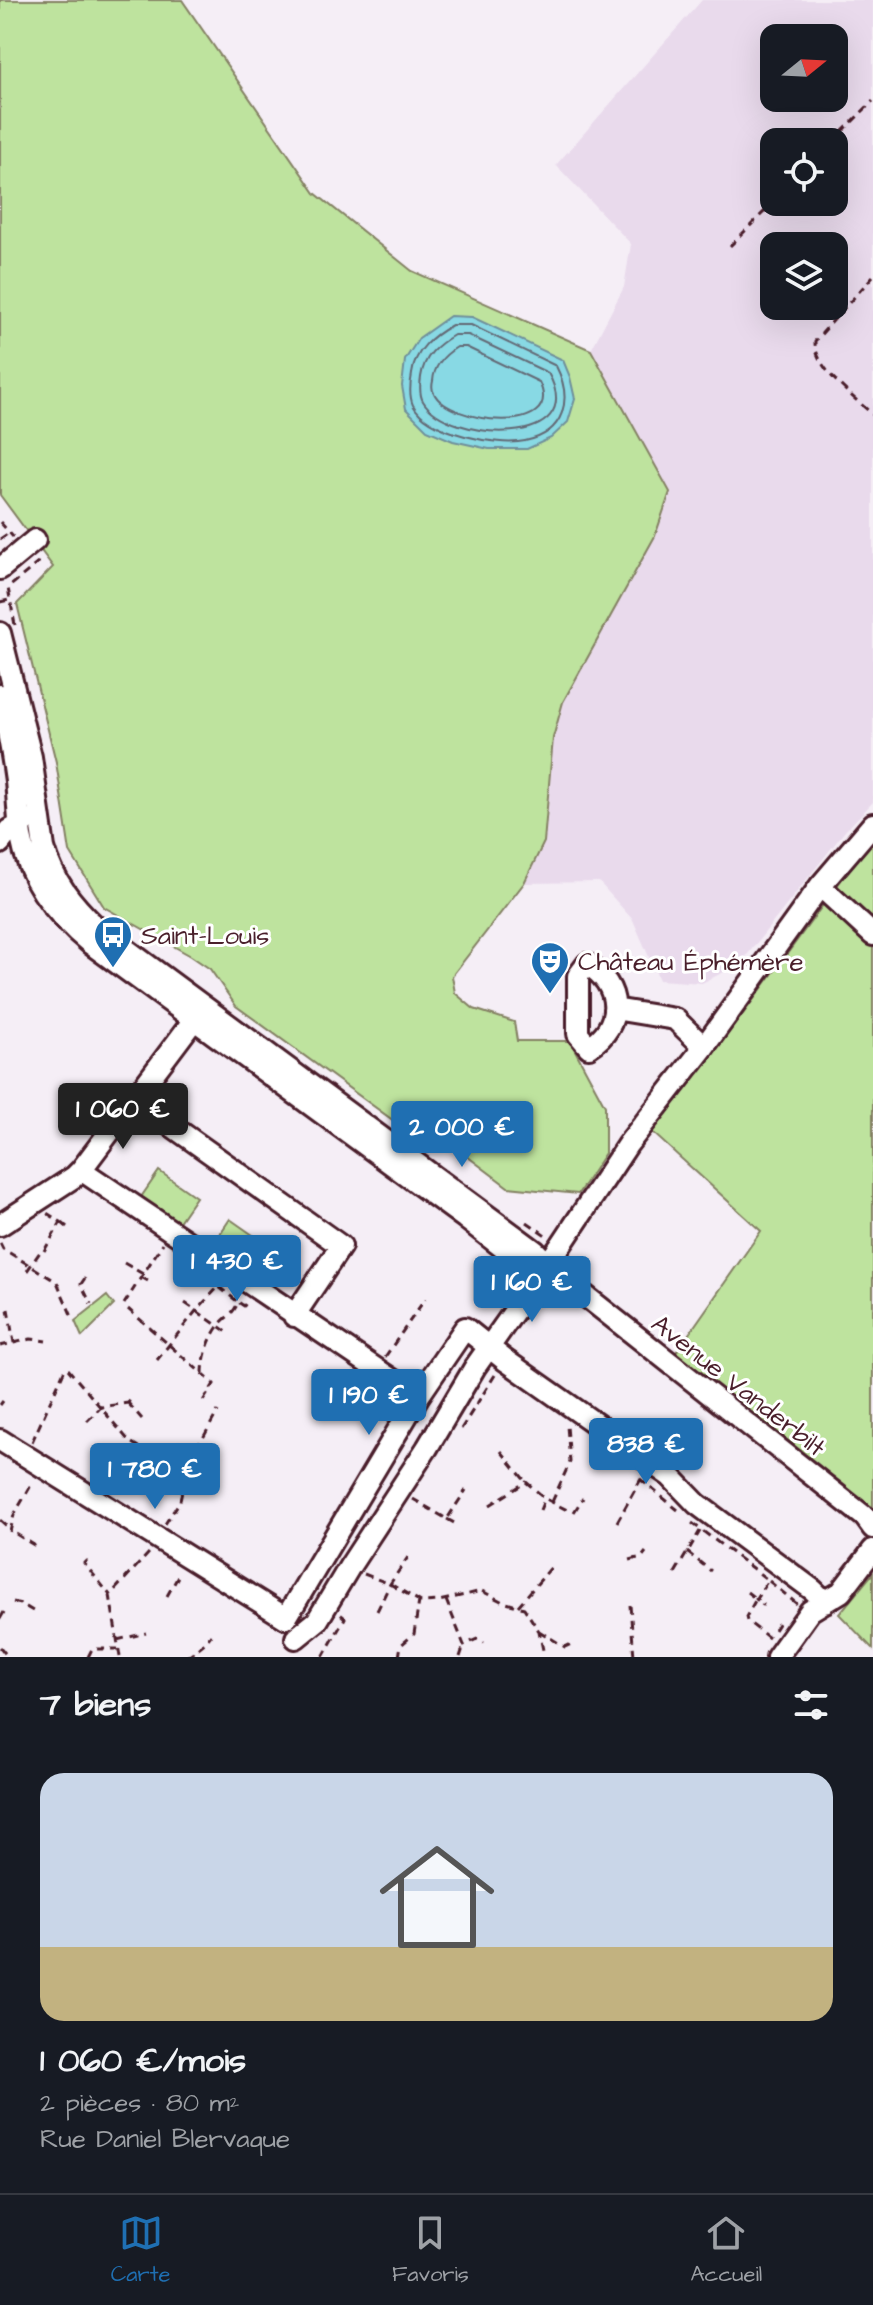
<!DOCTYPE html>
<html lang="fr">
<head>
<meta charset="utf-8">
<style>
	:root { --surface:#171b24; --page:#242831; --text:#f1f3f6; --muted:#9ea1a6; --line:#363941; --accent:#1f6fb2 }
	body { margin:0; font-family:"Architects Daughter",sans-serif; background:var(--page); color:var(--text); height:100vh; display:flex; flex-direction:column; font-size:30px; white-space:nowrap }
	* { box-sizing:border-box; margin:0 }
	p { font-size:26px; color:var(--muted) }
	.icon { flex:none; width:44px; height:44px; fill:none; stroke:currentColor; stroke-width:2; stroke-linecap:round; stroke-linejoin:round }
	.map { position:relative; height:1657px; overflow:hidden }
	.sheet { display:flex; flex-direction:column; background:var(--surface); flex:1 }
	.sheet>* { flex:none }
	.needle { width:52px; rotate:72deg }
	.buttons { position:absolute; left:760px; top:24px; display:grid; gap:16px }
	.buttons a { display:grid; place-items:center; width:88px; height:88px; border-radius:16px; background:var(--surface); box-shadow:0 8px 32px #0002; font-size:40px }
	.price { position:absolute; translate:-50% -68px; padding:0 18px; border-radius:8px; background:var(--accent); color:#fff; font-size:26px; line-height:52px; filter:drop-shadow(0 2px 4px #0008) }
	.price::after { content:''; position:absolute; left:50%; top:48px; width:24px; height:18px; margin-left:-12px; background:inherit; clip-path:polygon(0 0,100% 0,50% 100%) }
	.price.current { background:#222; color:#fff }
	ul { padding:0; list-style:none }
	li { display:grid; align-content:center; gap:16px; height:424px; padding:0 40px }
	li span { display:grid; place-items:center; height:248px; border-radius:24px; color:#555 }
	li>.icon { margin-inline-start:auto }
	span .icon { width:144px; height:144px; fill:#fffc; stroke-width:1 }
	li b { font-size:34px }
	h2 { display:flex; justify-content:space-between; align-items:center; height:96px; padding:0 40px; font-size:34px }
	.menu { display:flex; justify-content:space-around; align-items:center; height:112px; border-top:2px solid var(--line); background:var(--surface); font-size:22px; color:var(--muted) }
	.menu a { display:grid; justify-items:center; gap:4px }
	.menu .current { color:var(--accent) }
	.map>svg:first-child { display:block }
</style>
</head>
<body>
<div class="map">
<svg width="873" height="1657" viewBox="0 0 873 1657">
	<rect width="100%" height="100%" fill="#f5eef6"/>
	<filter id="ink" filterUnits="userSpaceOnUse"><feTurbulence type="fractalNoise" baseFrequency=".0125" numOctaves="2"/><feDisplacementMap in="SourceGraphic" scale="16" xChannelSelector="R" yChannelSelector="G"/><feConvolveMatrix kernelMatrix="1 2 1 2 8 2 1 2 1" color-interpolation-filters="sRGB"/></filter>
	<g filter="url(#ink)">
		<path fill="#e9daec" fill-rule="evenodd" d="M 702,0 L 873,0 L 873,802 L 845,831 L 740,964 L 702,983 L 659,980 L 633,920 L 599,882 L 524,883 L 544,842 L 553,738 L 563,702 L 655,536 L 670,492 L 591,350 L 624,287 L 631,244 L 556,165 ZM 774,38 L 834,38 L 834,98 L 774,98 ZM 774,142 L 834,142 L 834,202 L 774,202 ZM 774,246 L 834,246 L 834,306 L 774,306 Z"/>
		<path fill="#bee39e" stroke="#848164" stroke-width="2" d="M 0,0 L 182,0 L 315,193 L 412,271 L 591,350 L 670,492 L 655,536 L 563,702 L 553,738 L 544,842 L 524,883 L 452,976 L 455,993 L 474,1009 L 514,1022 L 517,1041 L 570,1041 L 605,1106 L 605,1153 L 578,1194 L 508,1187 L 464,1154 L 416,1137 L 236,1006 L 210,969 L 191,956 L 104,907 L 70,852 L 56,762 L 17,604 L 53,567 L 0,495 Z
			M 873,840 L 873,1534 L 665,1368 L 761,1231 L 652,1132 L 743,1014 L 845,875 Z
			M 159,1171 L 196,1197 L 176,1226 L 139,1200 Z
			M 230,1219 L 270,1247 L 249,1278 L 209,1250 Z
			M 107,1296 L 114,1305 L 82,1337 L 75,1321 Z
			M 873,1573 L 873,1649 L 839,1614 Z"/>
		<path fill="#88d9e4" stroke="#6f8f9a" stroke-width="2" d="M 450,316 L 472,317 L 563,360 L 570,377 L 575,399 L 568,422 L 551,438 L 527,449 L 489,449 L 453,441 L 427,430 L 406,409 L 402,386 L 405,360 L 419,338 Z"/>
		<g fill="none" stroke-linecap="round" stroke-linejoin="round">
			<path stroke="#636975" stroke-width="2" d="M 452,325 L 471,325 L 556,366 C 573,399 565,433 525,441 C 497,447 428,433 413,405 C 409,396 410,384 412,374 C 415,350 432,336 452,325 Z
				M 454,335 L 468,335 L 548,373 C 591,449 448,443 423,401 C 419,394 420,384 421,377 C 424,356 437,345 454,335 Z
				M 457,347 L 466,347 L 539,382 C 566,437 448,424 434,393 C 432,390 432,385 433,381 C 434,365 444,355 457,347 Z"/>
			<g stroke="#4a1f2b" stroke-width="26">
				<path id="minor" d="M 0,569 L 35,540
					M 0,633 L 31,757 L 44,848 C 53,881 72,904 96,927 L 535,1251 L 559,1275 L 865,1517 L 873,1528
					M 0,695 C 7,724 12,752 16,781 C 18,800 18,819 21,837 C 29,882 57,916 91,944 L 465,1218 L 552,1286
					M 0,843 L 10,830 L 27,820
					M 820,886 L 873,935
					M 587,964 C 622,986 624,1025 589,1047 L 578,1034 L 578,976 Z
					M 614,1009 L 675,1019 L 704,1047
					M 134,1099 L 341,1246 L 294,1316
					M 81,1170 L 418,1397
					M 0,1225 L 74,1177 L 81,1170 L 202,1009
					M 0,1440 L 286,1618
					M 286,1618 L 418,1397 L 465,1328 L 505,1360 L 670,1476 L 697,1504 L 813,1590 L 825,1602
					M 296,1638 L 317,1621 L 350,1566 L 427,1448 L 475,1367 L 561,1245 L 628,1144 L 704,1047 L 820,886 L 873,824
					M 777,1657 L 810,1611 L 841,1592 L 873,1550"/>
			</g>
			<path stroke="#4a1f2b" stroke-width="3" stroke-dasharray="8 6" stroke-linecap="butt" d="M 832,142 L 873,101
				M 730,246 L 774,202
				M 873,276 L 815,341 C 814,368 854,397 873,415
				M 0,522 L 13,537
				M 0,539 L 9,533
				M 0,602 L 9,600
				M 15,625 L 8,588 L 39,562 L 38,561
				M 61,1222 L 67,1227
				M 527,1222 L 547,1236
				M 0,1243 L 3,1249 L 57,1282 L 73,1319
				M 44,1251 L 61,1222 L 47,1213
				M 124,1263 L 143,1274
				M 27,1271 L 42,1249
				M 141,1277 L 148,1281
				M 85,1278 L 81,1284 L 91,1304
				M 219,1287 L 238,1302
				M 185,1303 L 230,1334
				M 124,1304 L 163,1243
				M 8,1309 L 14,1343
				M 128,1309 L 214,1384 L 203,1401
				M 0,1346 L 31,1339 L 46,1341
				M 385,1357 L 425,1299
				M 157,1360 L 196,1311 L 221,1284
				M 68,1369 L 129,1441 L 174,1470 L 186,1469
				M 203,1374 C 203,1359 208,1341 217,1328 C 223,1318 234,1315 238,1302 L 244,1306 L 246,1303
				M 128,1403 L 142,1419
				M 0,1405 L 3,1401
				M 87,1421 L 101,1407 L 128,1403 L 132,1396
				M 461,1429 L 495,1375
				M 32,1442 L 65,1369
				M 178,1442 L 190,1451
				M 501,1451 L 526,1482
				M 608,1464 L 613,1455
				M 640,1479 L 678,1510
				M 413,1499 L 447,1519 L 466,1490
				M 552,1502 L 570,1462 L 567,1426 L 569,1423
				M 490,1505 L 526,1482 L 546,1499 L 567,1510
				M 540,1510 L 545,1498
				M 574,1512 L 583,1498
				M 447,1519 L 456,1524
				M 0,1520 L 9,1528
				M 617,1522 L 641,1479
				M 692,1523 L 768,1580 L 756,1599 L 763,1604 L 762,1606
				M 165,1524 L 180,1501 L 190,1451 L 202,1440 L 218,1411
				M 10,1532 L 14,1515 L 33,1482
				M 16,1534 L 37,1547
				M 687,1552 L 711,1571
				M 87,1560 L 84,1563 L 110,1595
				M 630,1560 L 642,1557 L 646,1552
				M 675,1573 L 700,1531
				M 364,1574 L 390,1584 L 421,1602 L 439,1601 L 482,1591 L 503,1602 L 524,1608 L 539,1631 L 543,1650 L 540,1654
				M 769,1581 L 797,1604
				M 747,1592 L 756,1599 L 746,1617 L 747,1621 L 769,1638
				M 167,1596 L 180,1573
				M 446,1600 L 464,1645 L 477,1639 L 484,1643
				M 13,1602 L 21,1604 L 33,1611
				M 630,1605 L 634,1657
				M 518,1606 L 554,1564
				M 377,1611 L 390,1584 L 408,1557
				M 0,1619 L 7,1607
				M 774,1630 L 781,1619
				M 539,1631 L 565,1647 L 573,1643
				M 117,1640 L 146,1633
				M 0,1647 L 8,1657
				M 88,1657 L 92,1649 L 118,1649
				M 120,1657 L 110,1595 L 149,1553
				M 187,1657 L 206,1642 L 211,1635
				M 323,1657 L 345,1618 L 339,1613
				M 399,1657 L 401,1645 L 414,1634 L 419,1601
				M 460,1657 L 464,1645"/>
			<use href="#minor" stroke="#fff" stroke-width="20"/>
		</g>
	</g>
	<defs>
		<g id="bus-pin" transform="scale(2)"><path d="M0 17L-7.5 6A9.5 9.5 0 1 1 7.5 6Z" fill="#1f6fb2" stroke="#fff"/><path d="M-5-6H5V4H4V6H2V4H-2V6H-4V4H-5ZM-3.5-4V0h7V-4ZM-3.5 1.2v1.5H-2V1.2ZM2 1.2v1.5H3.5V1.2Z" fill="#fff"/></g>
		<g id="theatre-pin" transform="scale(2)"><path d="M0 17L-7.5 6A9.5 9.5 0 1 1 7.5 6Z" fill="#1f6fb2" stroke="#fff"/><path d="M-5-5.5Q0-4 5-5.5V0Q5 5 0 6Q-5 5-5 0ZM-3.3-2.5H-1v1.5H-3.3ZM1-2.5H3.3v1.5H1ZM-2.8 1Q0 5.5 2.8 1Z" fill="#fff"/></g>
	</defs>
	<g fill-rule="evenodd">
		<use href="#bus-pin" x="113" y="935"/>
		<use href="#theatre-pin" x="550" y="961"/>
	</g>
	<g text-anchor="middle" stroke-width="6" stroke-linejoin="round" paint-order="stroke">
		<g font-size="26" fill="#4a1f2b" stroke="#fff" text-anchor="start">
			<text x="141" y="944">Saint-Louis</text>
			<text x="578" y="970">Château Éphémère</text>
		</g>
		<g font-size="26" fill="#4a1f2b" stroke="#fff">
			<text transform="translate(739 1385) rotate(38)" y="9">Avenue Vanderbilt</text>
		</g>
	</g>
</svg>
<div class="buttons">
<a><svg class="needle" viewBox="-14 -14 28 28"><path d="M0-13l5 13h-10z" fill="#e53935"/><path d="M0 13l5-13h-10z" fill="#9ea1a6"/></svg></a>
<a><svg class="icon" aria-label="locate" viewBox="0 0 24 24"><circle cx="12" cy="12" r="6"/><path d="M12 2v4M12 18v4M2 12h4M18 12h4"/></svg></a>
<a><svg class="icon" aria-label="layers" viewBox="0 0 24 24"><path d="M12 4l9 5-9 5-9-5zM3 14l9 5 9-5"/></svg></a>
</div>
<b class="price current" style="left:123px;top:1151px">1 060 €</b>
<b class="price" style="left:462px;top:1169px">2 000 €</b>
<b class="price" style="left:237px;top:1303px">1 430 €</b>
<b class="price" style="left:532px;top:1324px">1 160 €</b>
<b class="price" style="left:369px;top:1437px">1 190 €</b>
<b class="price" style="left:646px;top:1486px">838 €</b>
<b class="price" style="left:155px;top:1511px">1 780 €</b>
</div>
<section class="sheet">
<h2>7 biens<svg class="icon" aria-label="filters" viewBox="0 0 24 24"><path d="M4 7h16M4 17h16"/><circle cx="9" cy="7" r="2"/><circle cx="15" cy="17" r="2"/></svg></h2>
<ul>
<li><span style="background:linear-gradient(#c9d6e8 70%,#c2b280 0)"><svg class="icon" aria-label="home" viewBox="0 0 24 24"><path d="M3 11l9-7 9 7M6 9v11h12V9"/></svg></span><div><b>1 060 €/mois</b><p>2 pièces · 80 m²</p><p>Rue Daniel Blervaque</p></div></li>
</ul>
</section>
<nav class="menu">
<a class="current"><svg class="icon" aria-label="map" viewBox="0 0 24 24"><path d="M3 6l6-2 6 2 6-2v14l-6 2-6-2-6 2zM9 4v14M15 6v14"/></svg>Carte</a>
<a><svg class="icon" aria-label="saved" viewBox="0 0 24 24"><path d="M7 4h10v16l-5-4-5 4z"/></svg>Favoris</a>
<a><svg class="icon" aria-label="home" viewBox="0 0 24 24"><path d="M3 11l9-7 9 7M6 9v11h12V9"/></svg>Accueil</a>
</nav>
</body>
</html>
